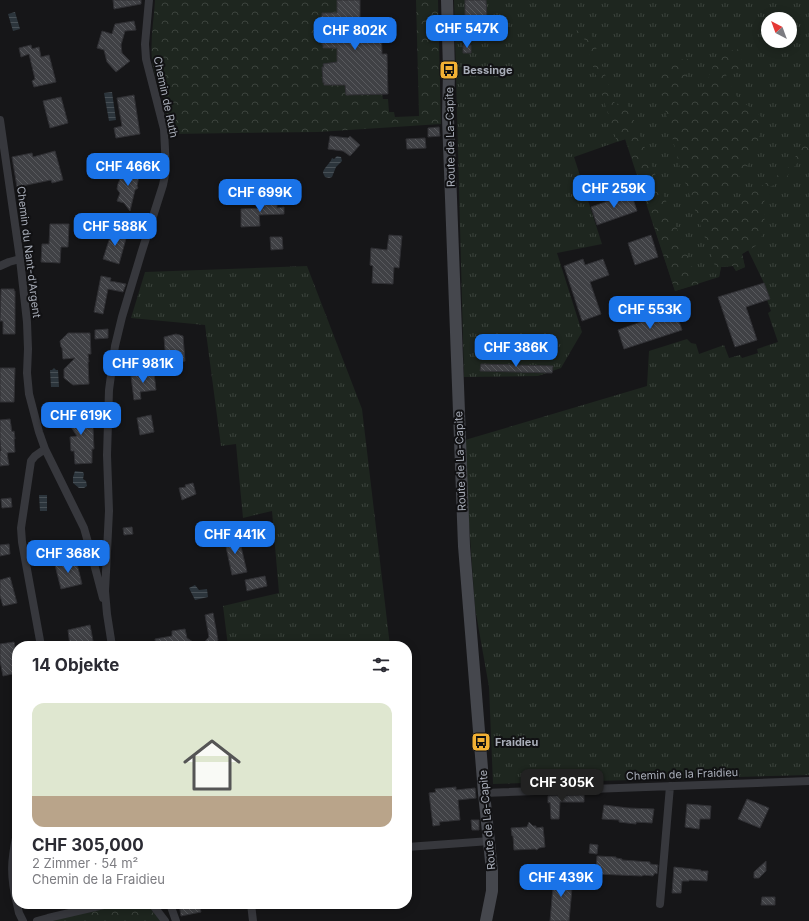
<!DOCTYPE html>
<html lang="de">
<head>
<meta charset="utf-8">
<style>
	:root { --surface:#fff; --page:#f2f2f3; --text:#2b2b33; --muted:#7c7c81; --accent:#1a73e8 }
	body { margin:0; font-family:Inter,sans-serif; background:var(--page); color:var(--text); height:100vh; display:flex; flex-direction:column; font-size:15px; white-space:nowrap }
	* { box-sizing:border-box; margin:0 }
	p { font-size:13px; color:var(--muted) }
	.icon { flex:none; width:22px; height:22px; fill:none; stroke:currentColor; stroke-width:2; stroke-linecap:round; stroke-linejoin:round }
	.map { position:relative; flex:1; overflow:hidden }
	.panel { position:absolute; left:12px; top:641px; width:400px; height:268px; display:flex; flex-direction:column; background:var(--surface); border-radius:16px; box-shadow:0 2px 10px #0003 }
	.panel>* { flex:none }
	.needle { width:26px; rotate:319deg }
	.buttons { position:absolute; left:761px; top:12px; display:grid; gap:8px }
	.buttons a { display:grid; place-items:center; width:36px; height:36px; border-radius:50%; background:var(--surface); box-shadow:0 2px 10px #0003; font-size:20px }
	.price { position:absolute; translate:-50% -34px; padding:0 9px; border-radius:8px; background:var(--accent); color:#fff; font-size:13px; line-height:26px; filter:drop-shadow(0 1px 2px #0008) }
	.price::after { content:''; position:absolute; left:50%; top:24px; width:12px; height:9px; margin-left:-6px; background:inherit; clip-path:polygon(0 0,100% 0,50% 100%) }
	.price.on { background:#222; color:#fff }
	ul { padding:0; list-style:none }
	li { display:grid; align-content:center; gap:8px; height:212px; padding:0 20px }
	li span { display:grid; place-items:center; height:124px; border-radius:12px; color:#555 }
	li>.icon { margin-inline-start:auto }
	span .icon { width:72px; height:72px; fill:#fffc; stroke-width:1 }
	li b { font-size:17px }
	h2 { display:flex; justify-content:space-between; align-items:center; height:48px; padding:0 20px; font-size:17px }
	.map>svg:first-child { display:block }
</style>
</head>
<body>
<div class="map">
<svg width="809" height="921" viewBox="0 0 809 921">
	<defs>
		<pattern id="grass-tufts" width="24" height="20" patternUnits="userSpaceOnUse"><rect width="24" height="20" fill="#1e261f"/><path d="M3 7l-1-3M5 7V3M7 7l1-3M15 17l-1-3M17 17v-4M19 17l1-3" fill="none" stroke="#3c433d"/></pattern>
		<pattern id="forest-crowns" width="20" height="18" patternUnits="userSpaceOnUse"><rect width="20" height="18" fill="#1e261f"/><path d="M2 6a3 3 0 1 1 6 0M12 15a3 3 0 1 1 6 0" fill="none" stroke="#3c433d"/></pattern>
		<pattern id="water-rules" width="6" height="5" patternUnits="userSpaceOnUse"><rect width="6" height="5" fill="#2c353c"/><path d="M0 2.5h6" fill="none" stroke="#485056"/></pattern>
		<pattern id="building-back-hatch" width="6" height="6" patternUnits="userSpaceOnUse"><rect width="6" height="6" fill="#404145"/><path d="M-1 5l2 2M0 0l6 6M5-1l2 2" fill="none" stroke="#595a5e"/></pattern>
	</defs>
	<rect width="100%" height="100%" fill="#161618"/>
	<path fill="url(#grass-tufts)" fill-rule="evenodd" d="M 454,0 L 809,0 L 809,775 L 493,784 L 489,687 L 475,608 L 468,509 L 465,440 L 647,386 L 649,351 L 687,339 L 691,343 L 696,344 L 699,354 L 724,345 L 729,358 L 740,355 L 742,358 L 758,353 L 757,349 L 778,342 L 768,313 L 771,311 L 767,300 L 770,299 L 764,283 L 748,250 L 742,254 L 745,267 L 736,271 L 733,266 L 721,267 L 719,277 L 675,291 L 625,139 L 574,157 L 602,244 L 557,253 L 582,332 L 561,368 L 538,376 L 464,377 ZM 768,19 L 790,19 L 790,41 L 768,41 Z
		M 307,266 L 362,409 L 390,646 L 228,646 L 223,606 L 279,593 L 272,511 L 243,518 L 236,444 L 221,446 L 205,325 L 131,318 L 145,272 Z"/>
	<path fill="url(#forest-crowns)" d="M 155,0 L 337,0 L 337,13 L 322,13 L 322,16 L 321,16 L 322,45 L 323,45 L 323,48 L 337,48 L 337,62 L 323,64 L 324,67 L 322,68 L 323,82 L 324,82 L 324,85 L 345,85 L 346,95 L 382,94 L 383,99 L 388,99 L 389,112 L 394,112 L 395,117 L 419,116 L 416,0 L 438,0 L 441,124 L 318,132 L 170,134 L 169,126 L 163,103 L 165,102 C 160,88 153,74 152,60 C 150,40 154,19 155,0 Z
		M 589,27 L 615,104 L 627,103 L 699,284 L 675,291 L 626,139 L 617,142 L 584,38 L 578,42 L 574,38 L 574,32 L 580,29 Z
		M 737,49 L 742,54 L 740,70 L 730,73 L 727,74 L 726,76 L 726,78 L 739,100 L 756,111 L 761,117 L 759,139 L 748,165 L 719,205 L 725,216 L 745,197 L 787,169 L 806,141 L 809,139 L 809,159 L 798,162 L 785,179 L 770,187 L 764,202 L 765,210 L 764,228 L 761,239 L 759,244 L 742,254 L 745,267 L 736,271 L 733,266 L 721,267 L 719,277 L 680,168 L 657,77 L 659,70 L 666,61 L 688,59 L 685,89 L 705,87 L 714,63 L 727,52 Z
		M 126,904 L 145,905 L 150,908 L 160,921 L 48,921 Z"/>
	<path fill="url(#water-rules)" d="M 15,12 L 20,29 L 13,31 L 8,14 Z
		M 112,92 L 116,120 L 109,121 L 104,93 Z
		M 337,156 L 341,157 L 342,161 L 336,167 L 332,177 L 329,178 L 325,177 L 323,173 C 323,168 330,164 332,158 L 334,159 Z
		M 54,368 L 56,370 L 58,370 L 59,387 L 51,387 L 50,370 L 52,370 Z
		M 75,471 L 83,472 L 84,474 L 83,479 L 86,481 L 87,486 L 84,488 L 79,488 L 73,483 L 73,477 Z
		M 39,495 L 47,495 L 47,511 L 40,511 Z
		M 195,585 L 199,590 L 207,589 L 208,597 L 195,600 L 189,588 Z"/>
	<path fill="url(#building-back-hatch)" stroke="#303034" d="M 113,0 L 141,0 L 141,4 L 114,9 Z
		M 337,0 L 360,0 L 360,19 L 381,18 L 382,54 L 387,54 L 388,94 L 346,95 L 345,85 L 324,85 L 324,82 L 323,83 L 322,67 L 324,67 L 323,64 L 337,62 L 337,48 L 323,48 L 323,45 L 322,45 L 321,16 L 322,16 L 322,13 L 337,13 Z
		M 465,0 L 486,0 L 487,18 L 465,18 Z
		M 134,21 L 136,30 L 125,31 L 121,45 L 122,53 L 130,61 L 116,72 L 107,62 L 104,50 L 97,48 L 102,31 L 112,34 L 115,24 Z
		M 31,45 L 32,49 L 39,47 L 41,57 L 49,55 L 56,82 L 34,87 L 32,81 L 35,79 L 29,54 L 21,57 L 19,48 Z
		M 463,45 L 471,45 L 471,53 L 463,53 Z
		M 134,95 L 140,134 L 116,138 L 114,128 L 122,126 L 117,98 Z
		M 61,97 L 68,123 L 50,128 L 43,101 Z
		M 439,127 L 440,136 L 428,137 L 428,128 Z
		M 330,136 L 348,138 L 350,136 L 360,145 L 350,156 L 343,151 L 328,149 Z
		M 425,138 L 426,148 L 407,149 L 406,139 Z
		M 55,151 L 63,180 L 52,183 L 51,180 L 17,187 L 12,157 L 32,153 L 33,157 Z
		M 127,166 L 134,168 L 135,170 L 140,171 L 137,186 L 138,188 L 135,190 L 130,211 L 124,203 L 117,201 L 120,193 L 117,189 L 118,184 L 120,179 L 125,174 Z
		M 631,193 L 637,211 L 597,225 L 591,207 Z
		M 277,200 L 277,208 L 284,207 L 284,214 L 259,215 L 260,226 L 241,227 L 241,209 L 263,208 L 262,201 Z
		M 50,224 L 69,224 L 68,247 L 61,247 L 60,263 L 41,262 L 42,244 L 49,244 Z
		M 112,231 L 127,235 L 119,264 L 103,259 Z
		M 389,235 L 402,236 L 399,268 L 394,267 L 393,284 L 372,283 L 373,266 L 370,265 L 371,248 L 387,250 Z
		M 651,235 L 658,257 L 635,265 L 628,243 Z
		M 270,237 L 282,237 L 283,249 L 271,250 Z
		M 583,259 L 585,265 L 603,259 L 609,275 L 590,282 L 601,314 L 582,321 L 564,266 Z
		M 101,276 L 111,278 L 110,281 L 126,284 L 123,292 L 108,289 L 103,314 L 94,312 Z
		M 764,283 L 770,299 L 746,307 L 757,340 L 735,347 L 718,297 Z
		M 1,289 L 14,289 L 14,291 L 15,291 L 15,334 L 3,334 L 3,321 L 0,321 Z
		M 675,310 L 682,330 L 624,349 L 618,330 Z
		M 108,329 L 108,338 L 95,339 L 95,330 Z
		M 68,333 L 90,333 L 91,354 L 88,354 L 89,362 L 88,362 L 89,384 L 73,385 L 64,378 L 64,369 L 75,358 L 63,359 L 62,348 L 61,347 L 60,341 Z
		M 176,334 L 183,336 L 185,361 L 177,363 L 166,361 L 164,337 Z
		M 481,364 L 553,366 L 552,373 L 480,371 Z
		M 0,368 L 15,368 L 14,402 L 0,402 Z
		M 154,373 L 156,390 L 140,392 L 141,399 L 134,400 L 131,376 Z
		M 79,405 L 93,428 L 94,449 L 92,449 L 92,463 L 75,464 L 74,451 L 71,451 L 70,437 L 77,436 L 63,415 Z
		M 151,415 L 154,432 L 140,435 L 137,418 Z
		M 10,419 L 12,432 L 14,431 L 15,439 L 14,439 L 15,452 L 7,453 L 9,465 L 0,466 L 0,451 L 1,451 L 0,440 L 0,420 Z
		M 193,483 L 196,494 L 182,500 L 179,488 L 186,487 L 185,485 Z
		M 11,498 L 12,507 L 2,508 L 1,499 Z
		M 132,527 L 133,534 L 124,535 L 123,528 Z
		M 238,534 L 247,572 L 232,575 L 224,537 Z
		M 9,544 L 10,554 L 0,556 L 0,545 Z
		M 76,560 L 82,584 L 61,589 L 55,565 Z
		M 265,576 L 267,586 L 247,591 L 245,580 Z
		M 10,577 L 17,603 L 3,606 L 0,596 L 0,580 Z
		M 213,613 L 218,640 L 214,646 L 201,646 L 209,637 L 205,615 Z
		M 90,625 L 94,646 L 70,646 L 68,630 Z
		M 185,629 L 187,638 L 199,646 L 156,646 L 155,639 L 172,636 L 172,631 Z
		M 14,642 L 16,651 L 17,651 L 17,673 L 3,676 L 0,661 L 0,644 Z
		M 456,787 L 456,790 L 475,788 L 476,798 L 458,800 L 460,820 L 439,822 L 440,825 L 433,826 L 429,793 L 436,792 L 435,789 Z
		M 584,795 L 584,802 L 560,802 L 559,819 L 551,819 L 550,802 L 548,803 L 548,796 Z
		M 747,799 L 769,808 L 760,828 L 738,819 Z
		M 687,804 L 711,806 L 710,819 L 700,819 L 699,829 L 685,827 Z
		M 604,805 L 628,808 L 654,809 L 652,823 L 636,822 L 636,824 L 619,822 L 619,820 L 602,819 Z
		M 471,820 L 479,820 L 479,830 L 472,830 Z
		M 529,822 L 533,826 L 536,826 L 536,828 L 543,827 L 545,847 L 539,848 L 537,850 L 535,849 L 514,850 L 513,836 L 512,836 L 511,828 L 527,827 Z
		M 590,844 L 598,845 L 597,854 L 589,853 Z
		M 597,856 L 616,857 L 616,858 L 622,859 L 622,860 L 650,862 L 650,864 L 658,865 L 657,874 L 655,873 L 653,876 L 644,875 L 642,876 L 596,874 Z
		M 766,861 L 766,871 L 759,878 L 754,878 L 754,872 Z
		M 674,867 L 701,870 L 701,871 L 708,871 L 707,881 L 689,880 L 689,881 L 682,881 L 681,893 L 672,893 Z
		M 554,875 L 573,877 L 569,921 L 550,921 Z
		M 762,897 L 775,897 L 775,905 L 761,905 Z
		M 179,904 L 199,904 L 201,912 L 181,916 Z"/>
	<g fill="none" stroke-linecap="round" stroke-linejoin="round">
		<path stroke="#37383d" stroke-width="8" d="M 0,120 L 20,259 L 27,322 L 28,349 L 27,373 L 29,394 L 39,432 L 45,449 L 84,528 L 93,560 L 103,598
			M 0,266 L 9,262 L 20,259
			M 41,646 L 22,542 L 21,528 L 31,461 L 35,456 L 45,449
			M 112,646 L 107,614 L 105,591 L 106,572 L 109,511 L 107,455 L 109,390 L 115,346 L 122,317 L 141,254 L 163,185 L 166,170 L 164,129 L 146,59 L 145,44 L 149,0
			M 484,793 L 809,781
			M 17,833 C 11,860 10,876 17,904
			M 407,847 L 490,841
			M 17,904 L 19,913 L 23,921
			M 152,904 L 165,921
			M 170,904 L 176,921
			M 251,904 L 253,921
			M 660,904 L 670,786
			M 37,921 L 48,918 L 108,904"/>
		<path stroke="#45474d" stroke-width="12" d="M 447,0 L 449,70 L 448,118 L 464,546 L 484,793 L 492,871 L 492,891 L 486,921"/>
	</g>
	<defs>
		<g id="bus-square" transform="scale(1)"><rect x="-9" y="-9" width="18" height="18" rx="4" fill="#f2b134" stroke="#111113"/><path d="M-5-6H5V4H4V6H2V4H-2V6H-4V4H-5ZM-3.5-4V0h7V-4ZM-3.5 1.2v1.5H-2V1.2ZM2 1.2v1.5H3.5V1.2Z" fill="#111"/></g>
	</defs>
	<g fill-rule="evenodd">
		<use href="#bus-square" x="449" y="70"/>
		<use href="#bus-square" x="481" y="742"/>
	</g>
	<g text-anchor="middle" stroke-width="4" stroke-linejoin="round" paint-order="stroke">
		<g font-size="11" font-weight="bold" fill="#a8adb8" stroke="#111113" text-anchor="start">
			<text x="463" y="74">Bessinge</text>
			<text x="495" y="746">Fraidieu</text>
		</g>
		<g font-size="11" fill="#a8adb8" stroke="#111113">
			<text transform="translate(166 97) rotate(78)" y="4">Chemin de Ruth</text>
			<text transform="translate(450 137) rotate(-91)" y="4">Route de La-Capite</text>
			<text transform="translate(29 252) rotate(83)" y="4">Chemin du Nant-d'Argent</text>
			<text transform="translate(460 461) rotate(-92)" y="4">Route de La-Capite</text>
			<text transform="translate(682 774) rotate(-2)" y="4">Chemin de la Fraidieu</text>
			<text transform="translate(487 820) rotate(-95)" y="4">Route de La-Capite</text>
		</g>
	</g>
</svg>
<div class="buttons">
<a><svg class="needle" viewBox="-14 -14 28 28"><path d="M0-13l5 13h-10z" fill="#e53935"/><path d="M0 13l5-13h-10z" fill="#7c7c81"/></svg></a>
</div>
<b class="price" style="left:467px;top:49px">CHF 547K</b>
<b class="price" style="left:355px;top:51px">CHF 802K</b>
<b class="price" style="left:128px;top:187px">CHF 466K</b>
<b class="price" style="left:614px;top:209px">CHF 259K</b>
<b class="price" style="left:260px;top:213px">CHF 699K</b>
<b class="price" style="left:115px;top:247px">CHF 588K</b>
<b class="price" style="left:650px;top:330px">CHF 553K</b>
<b class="price" style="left:516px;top:368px">CHF 386K</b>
<b class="price" style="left:143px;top:384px">CHF 981K</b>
<b class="price" style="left:81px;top:436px">CHF 619K</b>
<b class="price" style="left:235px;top:555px">CHF 441K</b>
<b class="price" style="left:68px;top:574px">CHF 368K</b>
<b class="price on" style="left:562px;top:803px">CHF 305K</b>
<b class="price" style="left:561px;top:898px">CHF 439K</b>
<section class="panel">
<h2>14 Objekte<svg class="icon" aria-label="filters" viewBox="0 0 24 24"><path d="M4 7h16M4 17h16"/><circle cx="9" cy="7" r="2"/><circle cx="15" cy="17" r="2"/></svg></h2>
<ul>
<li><span style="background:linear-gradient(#dfe7d0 75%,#b9a48a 0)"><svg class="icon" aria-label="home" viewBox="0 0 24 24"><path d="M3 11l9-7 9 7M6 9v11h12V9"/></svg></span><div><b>CHF 305,000</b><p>2 Zimmer · 54 m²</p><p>Chemin de la Fraidieu</p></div></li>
</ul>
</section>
</div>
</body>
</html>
